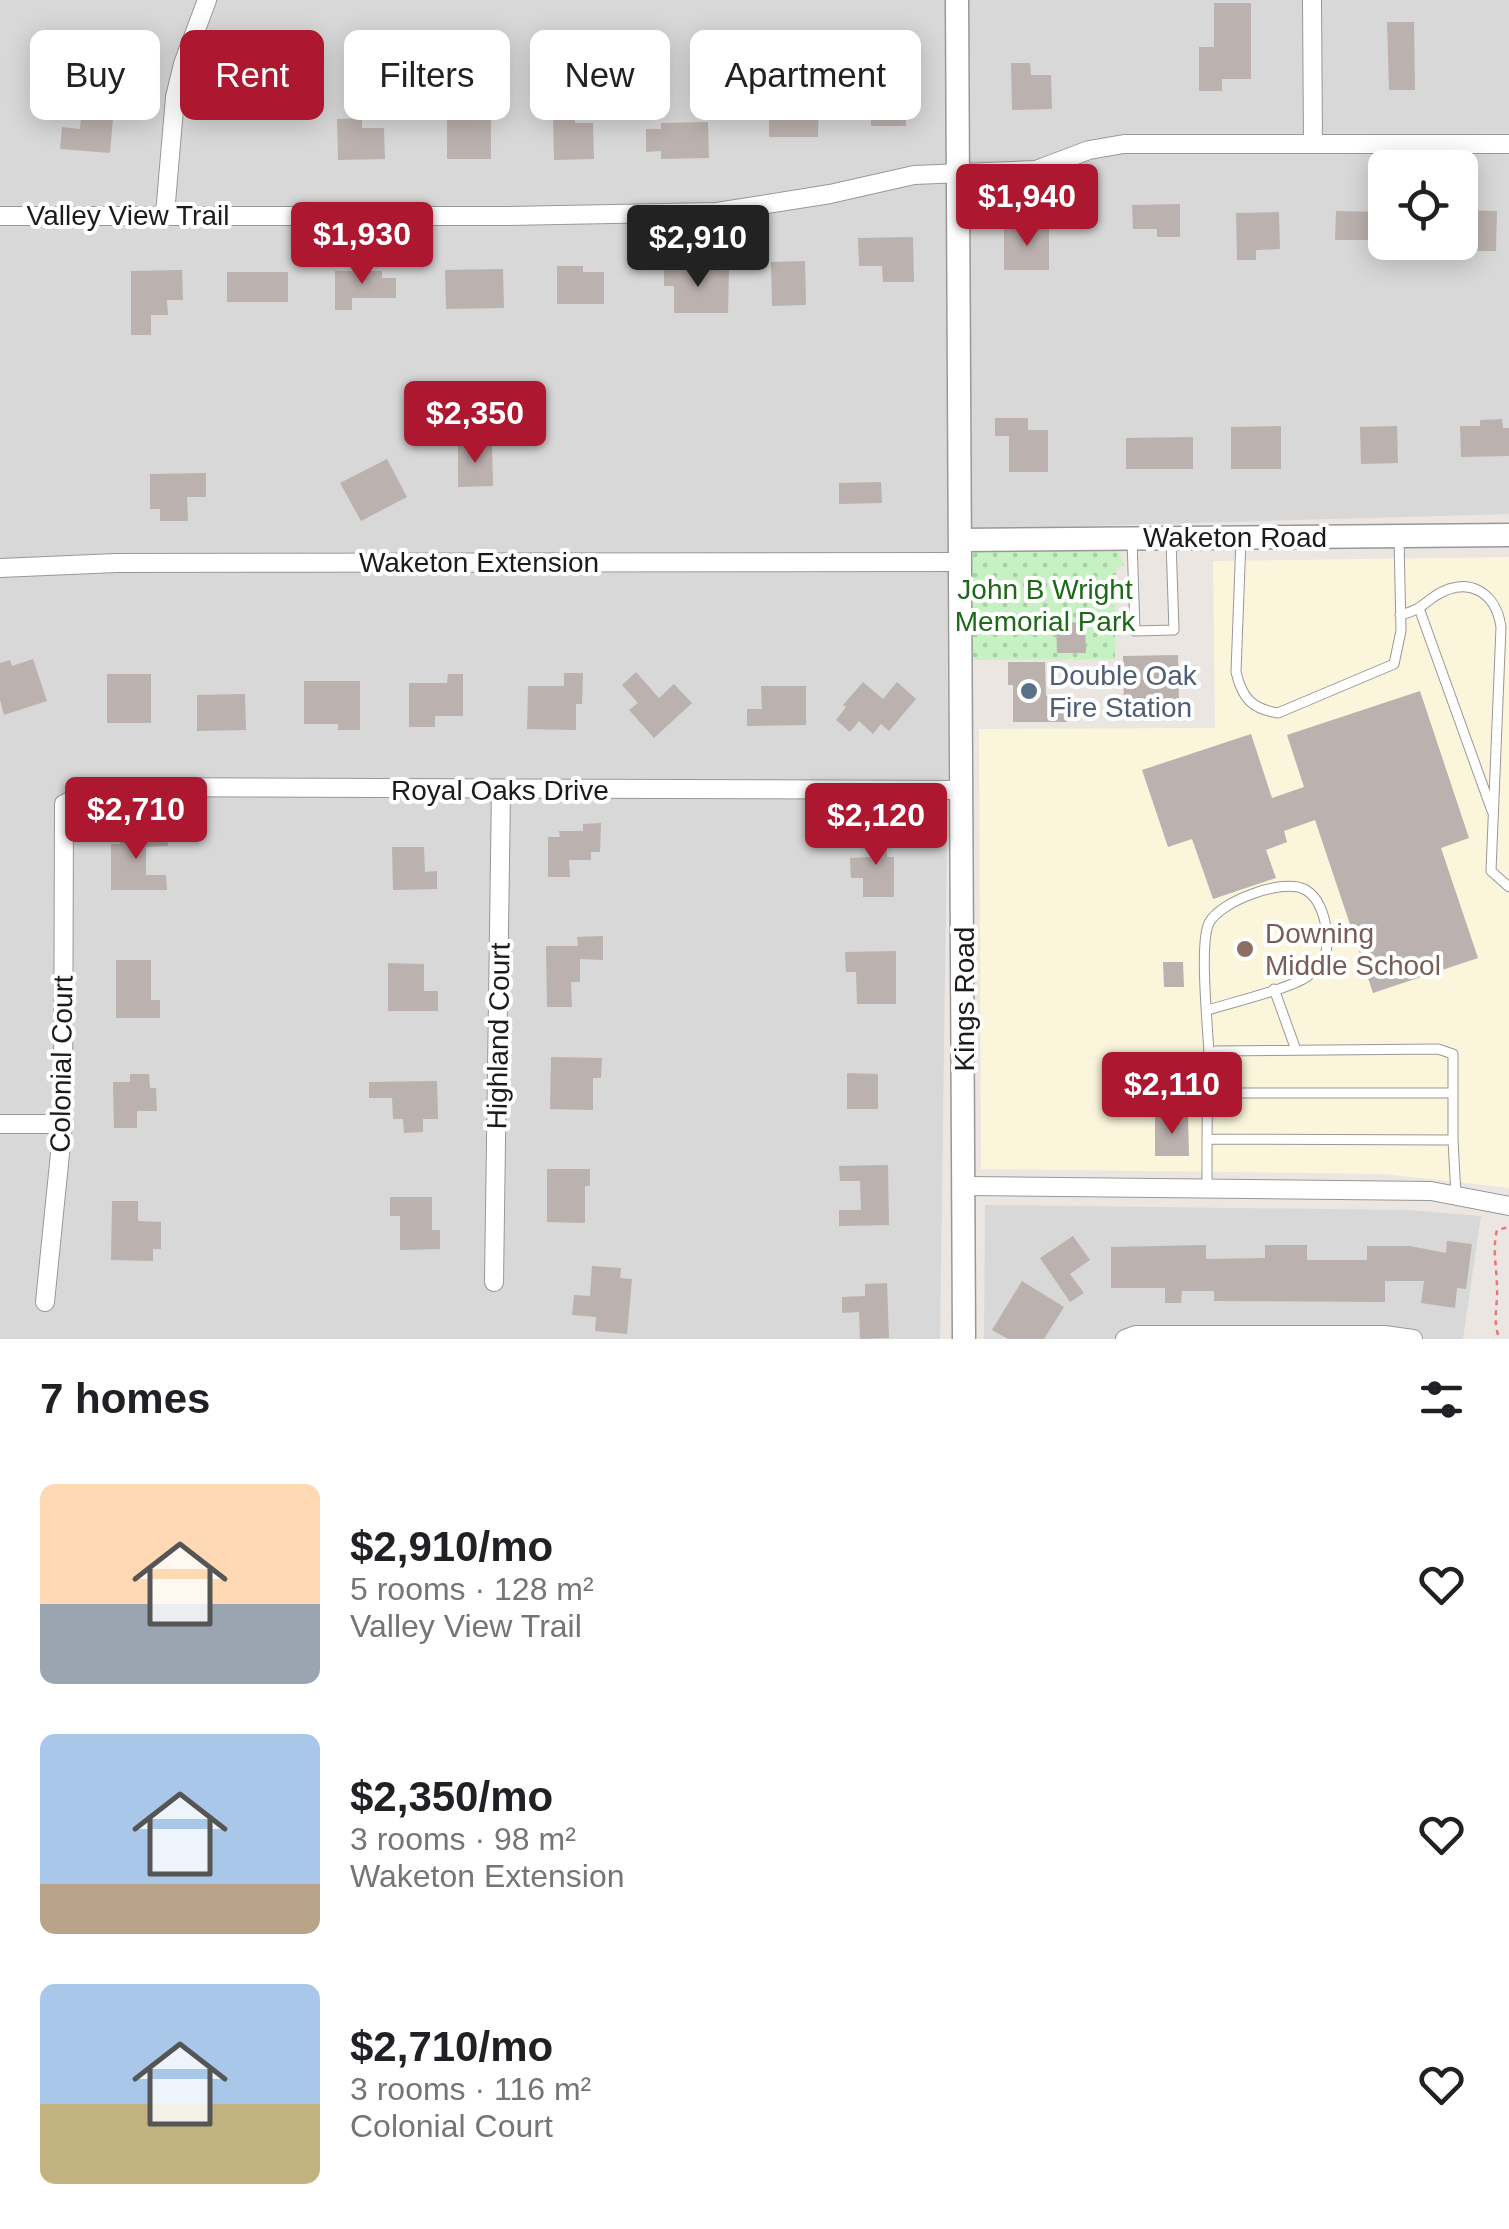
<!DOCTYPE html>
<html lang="en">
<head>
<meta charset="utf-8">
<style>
	:root { --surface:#fff; --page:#f2f2f2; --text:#202124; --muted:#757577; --accent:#ad1830 }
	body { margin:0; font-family:Arial,sans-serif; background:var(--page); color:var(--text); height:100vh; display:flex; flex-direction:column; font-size:38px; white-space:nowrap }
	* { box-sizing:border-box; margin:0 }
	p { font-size:32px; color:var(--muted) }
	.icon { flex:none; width:55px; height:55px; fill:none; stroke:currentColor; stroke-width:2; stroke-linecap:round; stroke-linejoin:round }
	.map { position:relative; height:1339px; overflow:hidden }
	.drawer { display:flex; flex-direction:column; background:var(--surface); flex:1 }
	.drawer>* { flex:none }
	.guide { position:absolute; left:30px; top:30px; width:1000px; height:90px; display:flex; gap:20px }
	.buttons { position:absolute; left:1368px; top:150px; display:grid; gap:20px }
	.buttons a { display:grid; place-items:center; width:110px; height:110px; border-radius:15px; background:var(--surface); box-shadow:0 5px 25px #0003; font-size:50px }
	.price { position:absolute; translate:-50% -85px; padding:0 22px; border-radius:10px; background:var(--accent); color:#fff; font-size:32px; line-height:65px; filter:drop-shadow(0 2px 5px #0008) }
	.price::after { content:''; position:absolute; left:50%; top:60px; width:30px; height:22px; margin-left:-15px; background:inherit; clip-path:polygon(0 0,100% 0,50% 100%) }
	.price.on { background:#222; color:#fff }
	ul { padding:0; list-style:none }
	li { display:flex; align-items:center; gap:30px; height:250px; padding:0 40px }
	li span { display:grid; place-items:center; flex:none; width:280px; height:200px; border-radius:15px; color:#555 }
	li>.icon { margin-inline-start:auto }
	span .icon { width:120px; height:120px; fill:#fffc; stroke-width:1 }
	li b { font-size:42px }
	h2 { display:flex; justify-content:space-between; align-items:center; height:120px; padding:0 40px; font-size:42px }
	.tag { padding:0 35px; border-radius:15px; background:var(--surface); box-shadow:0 5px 25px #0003; font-size:35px; line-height:90px }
	.tag.on { background:var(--accent); color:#fff }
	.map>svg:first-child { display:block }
</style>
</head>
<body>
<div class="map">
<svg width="1509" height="1339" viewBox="0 0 1509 1339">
	<defs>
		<pattern id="park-dots" width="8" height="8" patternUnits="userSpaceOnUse" patternTransform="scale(2.5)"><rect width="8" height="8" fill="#c6f1c2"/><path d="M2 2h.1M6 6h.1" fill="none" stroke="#aacea6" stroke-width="1.8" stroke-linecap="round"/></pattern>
	</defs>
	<rect width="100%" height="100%" fill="#ebe6e1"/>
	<path fill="#d9d8d8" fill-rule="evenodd" d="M 0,0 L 1509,0 L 1509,514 L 947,530 L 948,760 L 940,1339 L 0,1339 ZM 1385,168 L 1460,168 L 1460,242 L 1385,242 Z
		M 985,1205 L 1408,1210 L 1481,1216 L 1463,1339 L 984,1339 Z"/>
	<path fill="#faf5db" d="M 1509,557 L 1509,1188 L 1384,1174 L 981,1169 L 979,729 L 1215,728 L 1213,561 Z"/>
	<path fill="url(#park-dots)" d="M 1118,550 L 1124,565 L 1116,568 L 1115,659 L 967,660 L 968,560 L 975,552 Z"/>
	<path fill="#bbb1af" d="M 1214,3 L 1251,3 L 1251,79 L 1222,79 L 1222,91 L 1199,91 L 1199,47 L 1214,47 Z
		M 1387,22 L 1414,22 L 1415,90 L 1389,90 Z
		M 280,47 L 280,65 L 270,66 L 271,99 L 264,99 L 264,119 L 238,120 L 236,56 L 262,55 L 262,48 Z
		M 1011,63 L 1030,63 L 1031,75 L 1051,75 L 1052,109 L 1012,110 Z
		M 906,78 L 906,126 L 871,126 L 871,98 L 883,98 L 883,79 Z
		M 769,82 L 791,82 L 791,89 L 819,89 L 818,137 L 769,137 Z
		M 82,106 L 114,108 L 110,153 L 60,149 L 62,127 L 80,129 Z
		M 447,112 L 491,117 L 491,159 L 447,159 Z
		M 575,115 L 575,123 L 593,123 L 594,159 L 554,160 L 553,116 Z
		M 362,118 L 362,128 L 384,128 L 385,159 L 338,160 L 337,119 Z
		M 708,122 L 709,158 L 661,159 L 661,151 L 646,152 L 646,129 L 661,129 L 661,123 Z
		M 1180,204 L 1180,237 L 1157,237 L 1157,229 L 1133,229 L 1132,205 Z
		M 1460,210 L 1497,211 L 1496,251 L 1467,251 L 1467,256 L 1449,255 L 1449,242 L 1460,242 Z
		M 1336,211 L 1385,212 L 1385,240 L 1335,240 Z
		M 1279,212 L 1280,249 L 1256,250 L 1256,260 L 1237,260 L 1236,213 Z
		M 1004,228 L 1049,228 L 1049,270 L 1004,270 Z
		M 913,237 L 914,282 L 883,282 L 882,266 L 859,266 L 858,238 Z
		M 805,261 L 806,305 L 772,306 L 771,262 Z
		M 664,265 L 684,265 L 684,270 L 729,269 L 728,313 L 674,313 L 674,286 L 664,286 Z
		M 557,266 L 583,266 L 583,272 L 604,272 L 604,304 L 557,304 Z
		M 503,269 L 504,308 L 446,309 L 445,270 Z
		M 182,270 L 183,300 L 167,300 L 168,315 L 151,315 L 151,335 L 131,335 L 131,271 Z
		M 335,271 L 382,271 L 382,278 L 396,278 L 396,298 L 352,298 L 352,310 L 335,310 Z
		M 227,272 L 288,272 L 288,302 L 227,302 Z
		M 995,418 L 1028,418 L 1028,430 L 1048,430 L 1048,472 L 1009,472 L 1009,436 L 995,436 Z
		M 1502,419 L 1503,428 L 1509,428 L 1509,456 L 1461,457 L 1460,426 L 1480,426 L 1480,420 Z
		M 1281,426 L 1281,469 L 1231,469 L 1231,427 Z
		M 1397,426 L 1398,463 L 1361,464 L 1360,427 Z
		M 1193,437 L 1193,469 L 1126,469 L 1126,438 Z
		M 492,444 L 493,486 L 458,487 L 458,445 Z
		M 387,459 L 407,497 L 361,521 L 340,483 Z
		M 206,473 L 206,497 L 187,497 L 188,521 L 160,521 L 160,509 L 150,509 L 150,474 Z
		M 881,482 L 882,503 L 839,504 L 839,483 Z
		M 1085,622 L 1086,653 L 1057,653 L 1056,623 Z
		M 1178,655 L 1179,708 L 1124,709 L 1123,656 Z
		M 33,659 L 47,701 L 4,715 L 0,700 L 0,663 L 10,660 L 12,666 Z
		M 1008,662 L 1045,662 L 1046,696 L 1067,696 L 1067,722 L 1013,722 L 1013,685 L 1008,685 Z
		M 636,672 L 659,698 L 674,684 L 692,703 L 654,738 L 629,710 L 638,703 L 622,685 Z
		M 564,673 L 583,673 L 582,704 L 576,704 L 576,730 L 527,729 L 528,686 L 564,686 Z
		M 107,674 L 151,674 L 151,723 L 107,723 Z
		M 448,674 L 463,674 L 463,716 L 435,716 L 435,727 L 409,727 L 409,683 L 447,683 Z
		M 304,681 L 360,681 L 360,730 L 338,730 L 338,724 L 304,724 Z
		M 863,682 L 883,699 L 897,682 L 916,699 L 889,731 L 881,724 L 873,734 L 859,721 L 850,732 L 836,720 L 846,707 L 843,705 Z
		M 761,686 L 806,686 L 806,725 L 747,726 L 747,709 L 762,709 Z
		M 1420,691 L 1469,838 L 1441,848 L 1478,958 L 1373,993 L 1315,820 L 1284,831 L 1287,842 L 1266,850 L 1276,878 L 1213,899 L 1192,839 L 1168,847 L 1142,770 L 1251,734 L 1272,798 L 1304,787 L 1287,735 Z
		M 245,694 L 246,730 L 197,731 L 197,695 Z
		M 601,823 L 600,852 L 591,852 L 591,860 L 569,860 L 570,877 L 548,877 L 548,837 L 560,837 L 559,831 L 583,831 L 583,824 Z
		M 869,831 L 887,831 L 887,857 L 894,857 L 894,897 L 863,897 L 863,878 L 851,878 L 850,858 L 870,857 Z
		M 167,832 L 168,846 L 146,847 L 146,875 L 166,875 L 167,890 L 111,890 L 111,844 L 120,844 L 119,833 Z
		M 392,847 L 424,847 L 425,872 L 437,871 L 437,889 L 393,890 Z
		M 603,936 L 603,960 L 580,959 L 580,982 L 571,982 L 572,1007 L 547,1007 L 546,946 L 578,946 L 577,937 Z
		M 896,951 L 896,1004 L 857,1004 L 856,972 L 846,972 L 845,952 Z
		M 116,960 L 151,960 L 151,1000 L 160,1000 L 160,1018 L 116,1018 Z
		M 1163,962 L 1183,962 L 1184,987 L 1164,987 Z
		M 388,963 L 424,964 L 424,991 L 438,991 L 438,1011 L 388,1011 Z
		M 551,1057 L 602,1058 L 601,1078 L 593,1078 L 593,1110 L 550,1109 Z
		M 847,1073 L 878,1074 L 878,1109 L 847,1109 Z
		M 130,1074 L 149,1074 L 150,1088 L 156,1088 L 157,1111 L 137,1111 L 137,1128 L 114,1128 L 113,1082 L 130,1082 Z
		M 437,1081 L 438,1119 L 423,1119 L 423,1132 L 404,1133 L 403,1119 L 393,1119 L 392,1098 L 369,1098 L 369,1082 Z
		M 1155,1117 L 1188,1117 L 1189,1156 L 1155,1156 Z
		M 888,1165 L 889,1225 L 839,1226 L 839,1210 L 861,1210 L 860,1181 L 840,1181 L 839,1166 Z
		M 547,1169 L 590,1169 L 590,1186 L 585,1186 L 585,1223 L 547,1222 Z
		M 390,1197 L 432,1197 L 432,1230 L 440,1230 L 440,1249 L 400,1250 L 400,1216 L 390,1216 Z
		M 112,1201 L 138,1201 L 138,1221 L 161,1222 L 161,1249 L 153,1249 L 153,1261 L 111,1260 Z
		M 1073,1236 L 1090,1260 L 1070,1274 L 1084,1293 L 1070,1302 L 1040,1258 Z
		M 1447,1241 L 1472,1244 L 1466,1289 L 1457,1288 L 1455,1308 L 1421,1303 L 1424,1281 L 1385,1281 L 1385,1302 L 1214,1301 L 1214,1291 L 1182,1291 L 1181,1303 L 1165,1303 L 1165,1288 L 1111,1288 L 1111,1247 L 1206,1245 L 1206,1259 L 1265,1258 L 1265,1245 L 1307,1245 L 1307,1260 L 1367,1260 L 1367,1246 L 1410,1246 L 1446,1253 Z
		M 592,1266 L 621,1268 L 620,1278 L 632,1279 L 627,1334 L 595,1331 L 596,1317 L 572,1315 L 574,1295 L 590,1296 Z
		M 1022,1281 L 1064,1307 L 1044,1339 L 1008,1339 L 992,1330 Z
		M 887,1283 L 889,1338 L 860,1339 L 859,1312 L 842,1313 L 842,1297 L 865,1296 L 865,1284 Z"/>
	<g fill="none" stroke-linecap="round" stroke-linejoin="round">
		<g stroke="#989898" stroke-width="11">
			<path id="service" d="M 1241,539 L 1236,672 C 1242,698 1252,709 1278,713 L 1394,664 L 1401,631 L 1399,539
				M 1132,540 L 1135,631 L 1174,630 L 1171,541
				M 1420,611 L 1492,811
				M 1400,615 C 1418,611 1422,605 1435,596 C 1468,575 1496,592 1501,627 L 1491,871 L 1509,887
				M 1274,989 L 1296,1050
				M 1208,1010 C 1230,1003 1294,988 1309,975 C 1314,971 1322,963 1324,958 C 1332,938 1324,899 1304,889 C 1284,878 1220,901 1209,923 C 1199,943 1208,1028 1209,1054
				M 1207,1093 L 1453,1093
				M 1207,1139 L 1208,1061 L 1209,1054 L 1216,1051 L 1438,1049 L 1453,1054 L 1453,1140
				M 1207,1189 L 1207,1139 L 1453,1140 L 1456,1196"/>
		</g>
		<g stroke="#989898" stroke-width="20">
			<path id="minor" d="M 1312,0 L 1313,144
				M 165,214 L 175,97 L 183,64 L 207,0
				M 0,216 L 504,216 L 717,212 L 830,194 L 914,175 L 1036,170 L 1089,150 L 1124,144 L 1509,144
				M 0,568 L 116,563 L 958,562
				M 0,1124 L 63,1124
				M 964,1186 L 1431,1191 L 1509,1206
				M 494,1282 L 501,790
				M 45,1302 L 63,1124 L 64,804 L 99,787 L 960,790
				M 1125,1339 L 1136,1335 L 1384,1335 L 1413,1339"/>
		</g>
		<g stroke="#989898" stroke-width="25">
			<path id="tertiary" d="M 957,0 L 964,1339
				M 960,540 L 1509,535"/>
		</g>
		<path stroke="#e7767d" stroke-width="2.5" stroke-dasharray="5 5" stroke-linecap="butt" d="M 1498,1335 C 1493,1318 1498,1304 1497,1287 C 1497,1268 1492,1250 1497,1230 L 1509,1227"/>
		<use href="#service" stroke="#fff" stroke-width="9"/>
		<use href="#minor" stroke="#fff" stroke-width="18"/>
		<use href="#tertiary" stroke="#fff" stroke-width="22"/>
	</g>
	<circle fill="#5c6f8a" stroke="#fff" stroke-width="4" cx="1029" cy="691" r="10"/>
	<circle fill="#8d6e63" stroke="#fff" stroke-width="4" cx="1245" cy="949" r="10"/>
	<g text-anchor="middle" stroke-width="8" stroke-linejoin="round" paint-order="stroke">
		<g font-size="28" fill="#1b1b1b" stroke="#fff">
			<text x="128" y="225">Valley View Trail</text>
			<text x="1235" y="547">Waketon Road</text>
			<text x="479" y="572">Waketon Extension</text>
			<text x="500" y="800">Royal Oaks Drive</text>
			<text transform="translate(964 999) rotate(-90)" y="10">Kings Road</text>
			<text transform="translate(498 1036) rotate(-89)" y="10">Highland Court</text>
			<text transform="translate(61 1064) rotate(-89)" y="10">Colonial Court</text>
		</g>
		<g font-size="28" fill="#1e6918" stroke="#fff">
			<text x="1045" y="599">John B Wright<tspan x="1045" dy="32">Memorial Park</tspan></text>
		</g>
		<g font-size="28" fill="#4e5e75" stroke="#fff" text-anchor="start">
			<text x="1049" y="685">Double Oak<tspan x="1049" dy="32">Fire Station</tspan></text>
		</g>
		<g font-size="28" fill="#785e54" stroke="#fff" text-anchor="start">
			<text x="1265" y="943">Downing<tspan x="1265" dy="32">Middle School</tspan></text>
		</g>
	</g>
</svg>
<div class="buttons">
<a><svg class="icon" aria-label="locate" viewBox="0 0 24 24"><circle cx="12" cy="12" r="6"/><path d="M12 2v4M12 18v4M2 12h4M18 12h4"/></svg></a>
</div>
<b class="price" style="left:1027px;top:249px">$1,940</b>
<b class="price" style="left:362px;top:287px">$1,930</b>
<b class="price on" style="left:698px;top:290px">$2,910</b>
<b class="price" style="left:475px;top:466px">$2,350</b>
<b class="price" style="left:136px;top:862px">$2,710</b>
<b class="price" style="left:876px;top:868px">$2,120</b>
<b class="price" style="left:1172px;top:1137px">$2,110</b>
<div class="guide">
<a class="tag">Buy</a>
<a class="tag on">Rent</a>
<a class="tag">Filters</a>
<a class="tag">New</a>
<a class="tag">Apartment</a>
</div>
</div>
<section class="drawer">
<h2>7 homes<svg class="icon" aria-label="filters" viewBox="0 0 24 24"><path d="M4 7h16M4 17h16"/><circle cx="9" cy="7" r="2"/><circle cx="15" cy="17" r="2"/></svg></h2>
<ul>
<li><span style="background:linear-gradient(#ffd9b3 60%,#9aa5b1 0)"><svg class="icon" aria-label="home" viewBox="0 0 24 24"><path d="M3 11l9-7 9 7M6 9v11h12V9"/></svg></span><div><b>$2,910/mo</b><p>5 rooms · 128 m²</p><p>Valley View Trail</p></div><svg class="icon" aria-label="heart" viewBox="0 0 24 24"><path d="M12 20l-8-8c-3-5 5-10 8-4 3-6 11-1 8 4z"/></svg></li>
<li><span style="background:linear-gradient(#a9c7e8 75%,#b9a48a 0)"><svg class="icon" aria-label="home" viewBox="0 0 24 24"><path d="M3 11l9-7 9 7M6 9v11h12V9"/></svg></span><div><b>$2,350/mo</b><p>3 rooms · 98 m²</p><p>Waketon Extension</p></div><svg class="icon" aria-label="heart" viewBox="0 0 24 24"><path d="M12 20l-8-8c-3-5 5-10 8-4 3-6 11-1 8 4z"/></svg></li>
<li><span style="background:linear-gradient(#a9c7e8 60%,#c2b280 0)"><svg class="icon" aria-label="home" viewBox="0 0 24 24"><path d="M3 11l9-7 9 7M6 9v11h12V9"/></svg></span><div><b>$2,710/mo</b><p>3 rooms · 116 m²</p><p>Colonial Court</p></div><svg class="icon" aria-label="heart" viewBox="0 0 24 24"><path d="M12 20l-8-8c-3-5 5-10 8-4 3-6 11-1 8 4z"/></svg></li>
</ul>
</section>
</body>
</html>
